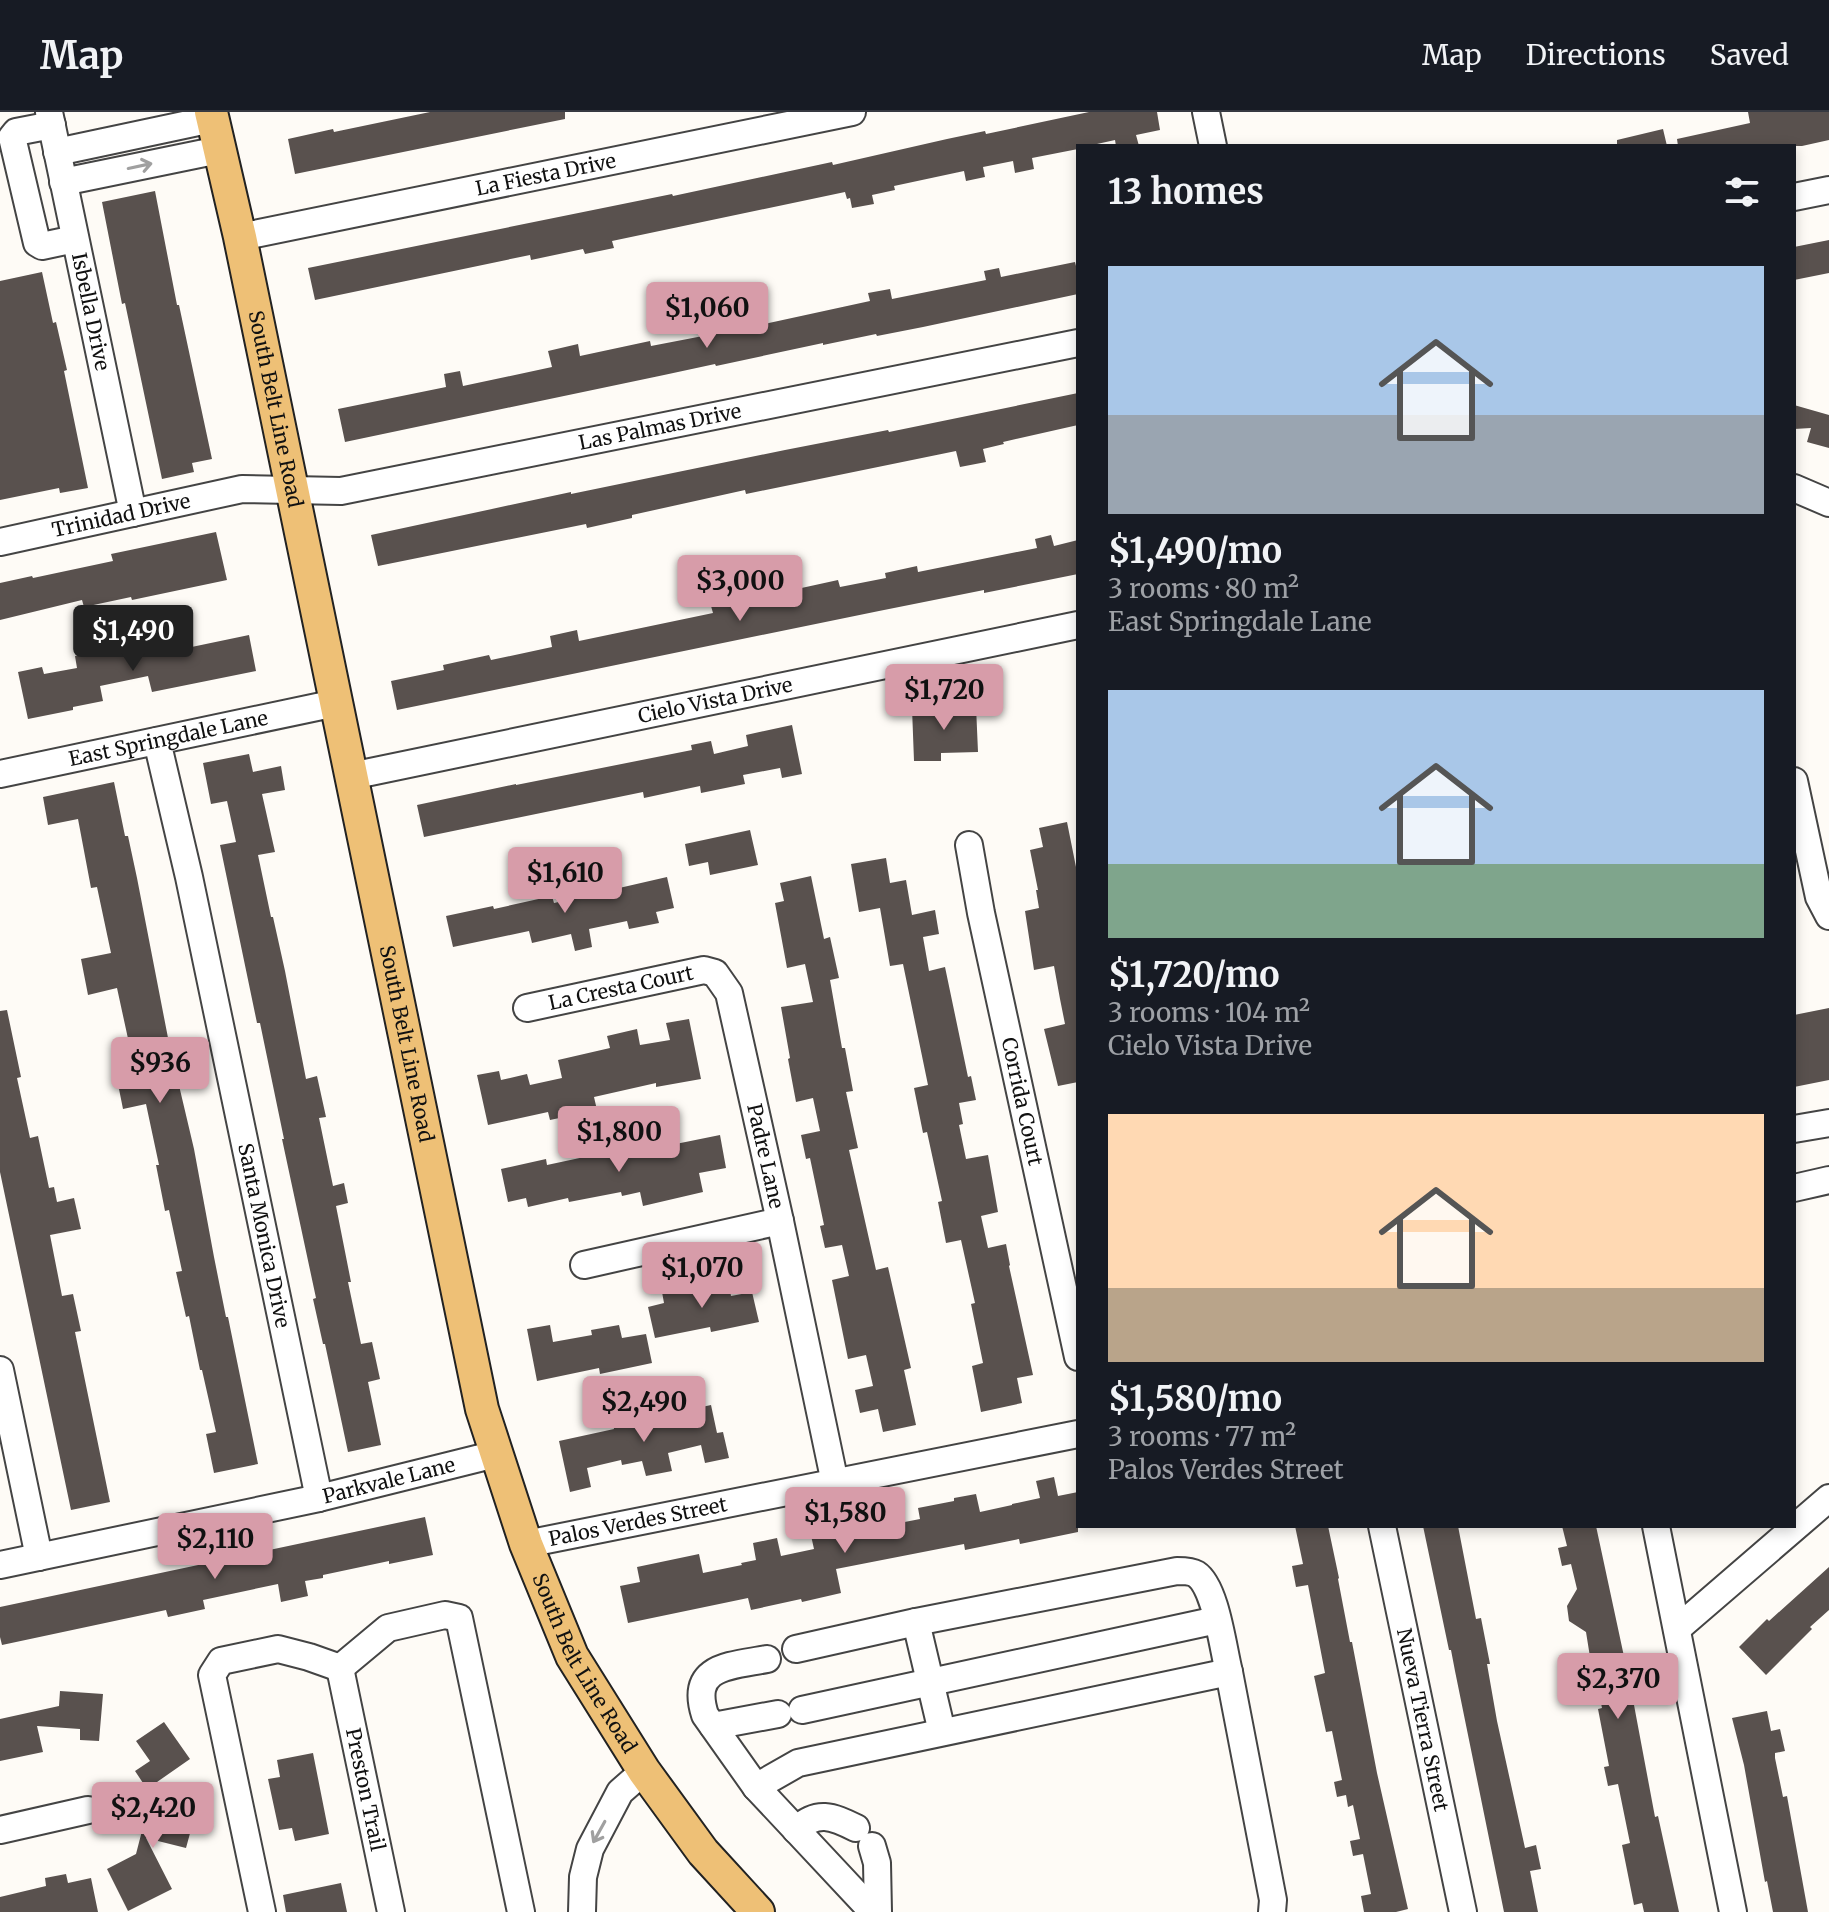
<!DOCTYPE html>
<html lang="en">
<head>
<meta charset="utf-8">
<style>
	:root { --surface:#171b24; --page:#242831; --text:#f1f3f6; --muted:#9ea1a6; --line:#363941; --accent:#d79ca9 }
	body { margin:0; font-family:Merriweather,serif; background:var(--page); color:var(--text); height:100vh; display:flex; flex-direction:column; font-size:30px; white-space:nowrap }
	* { box-sizing:border-box; margin:0 }
	p { font-size:26px; color:var(--muted) }
	.icon { flex:none; width:44px; height:44px; fill:none; stroke:currentColor; stroke-width:2; stroke-linecap:round; stroke-linejoin:round }
	.map { position:relative; flex:1; overflow:hidden }
	.details { position:absolute; left:1076px; top:32px; width:720px; height:1384px; display:flex; flex-direction:column; background:var(--surface); border-radius:0px; box-shadow:0 4px 12px #0003 }
	.details>* { flex:none }
	.price { position:absolute; translate:-50% -68px; padding:0 18px; border-radius:8px; background:var(--accent); color:#111; font-size:26px; line-height:52px; filter:drop-shadow(0 2px 4px #0008) }
	.price::after { content:''; position:absolute; left:50%; top:48px; width:24px; height:18px; margin-left:-12px; background:inherit; clip-path:polygon(0 0,100% 0,50% 100%) }
	.price.active { background:#222; color:#fff }
	ul { padding:0; list-style:none }
	li { display:grid; align-content:center; gap:16px; height:424px; padding:0 32px }
	li span { display:grid; place-items:center; height:248px; border-radius:0px; color:#555 }
	li>.icon { margin-inline-start:auto }
	span .icon { width:144px; height:144px; fill:#fffc; stroke-width:1 }
	li b { font-size:34px }
	h2 { display:flex; justify-content:space-between; align-items:center; height:96px; padding:0 32px; font-size:34px }
	header { display:flex; align-items:center; gap:48px; box-sizing:border-box; height:112px; padding:0 40px; background:var(--surface); border-bottom:2px solid var(--line) }
	header strong { font-size:38px }
	nav { display:flex; gap:44px; margin-inline-start:auto; font-size:28px }
	.map>svg:first-child { display:block }
</style>
</head>
<body>
<header>
<strong>Map</strong>
<nav><a>Map</a><a>Directions</a><a>Saved</a></nav>
</header>
<div class="map">
<svg width="1829" height="1800" viewBox="0 0 1829 1800">
	<rect width="100%" height="100%" fill="#fefbf6"/>
	<path fill="#59514e" d="M 430,0 L 565,0 L 565,7 L 295,62 L 288,27 L 333,17 L 334,20 Z
		M 1089,0 L 1157,0 L 1160,18 L 1136,23 L 1139,34 L 1116,34 L 1115,28 L 1088,34 L 1078,34 L 1078,37 L 1032,46 L 1034,57 L 1015,61 L 1013,49 L 983,55 L 985,65 L 966,69 L 964,59 L 894,74 L 895,78 L 872,83 L 874,92 L 852,96 L 850,86 L 847,87 L 845,80 L 612,129 L 614,136 L 585,142 L 583,137 L 531,148 L 530,143 L 315,188 L 308,156 L 672,82 L 673,84 L 832,50 L 833,53 L 947,27 L 985,19 L 986,22 Z
		M 1748,0 L 1829,0 L 1829,28 L 1802,34 L 1678,34 L 1677,27 L 1750,11 Z
		M 1663,17 L 1667,34 L 1617,34 L 1617,28 Z
		M 155,79 L 177,193 L 179,193 L 212,347 L 192,351 L 194,360 L 162,367 L 125,191 L 122,192 L 102,90 Z
		M 1829,128 L 1829,161 L 1794,168 L 1794,135 Z
		M 1075,150 L 1078,162 L 1078,182 L 923,215 L 877,224 L 876,222 L 823,233 L 823,231 L 716,254 L 715,252 L 664,263 L 345,330 L 338,297 L 446,275 L 444,262 L 460,259 L 463,274 L 552,255 L 548,239 L 578,232 L 580,244 L 650,229 L 651,234 L 755,214 L 870,189 L 868,181 L 890,177 L 892,187 L 986,168 L 984,159 L 999,156 L 1001,165 Z
		M 42,160 L 53,211 L 56,210 L 67,258 L 64,259 L 88,376 L 60,381 L 59,376 L 0,388 L 0,169 Z
		M 1078,281 L 1078,313 L 1003,330 L 1004,332 L 983,337 L 986,350 L 960,355 L 956,339 L 746,382 L 745,378 L 632,403 L 632,406 L 587,416 L 586,412 L 378,454 L 371,423 L 571,380 L 571,382 L 785,338 L 888,318 L 889,320 Z
		M 1794,293 L 1829,303 L 1829,336 L 1807,330 L 1811,316 L 1794,317 Z
		M 216,420 L 227,468 L 132,488 L 131,485 L 84,495 L 82,488 L 0,508 L 0,471 L 32,464 L 33,466 L 113,449 L 111,442 Z
		M 1051,423 L 1054,434 L 1078,428 L 1078,462 L 984,481 L 984,478 L 879,499 L 397,598 L 391,569 L 444,558 L 443,553 L 489,543 L 491,548 L 552,535 L 550,524 L 577,518 L 579,529 L 713,501 L 711,494 L 733,489 L 734,496 L 766,490 L 765,484 L 838,468 L 840,475 L 886,466 L 885,461 L 917,454 L 918,460 L 1037,436 L 1035,427 Z
		M 249,523 L 256,559 L 152,580 L 148,564 L 100,574 L 103,589 L 73,595 L 73,598 L 28,607 L 18,560 L 42,555 L 44,562 L 77,556 L 75,544 L 119,535 L 121,544 L 181,531 L 182,537 Z
		M 976,594 L 978,640 L 941,641 L 941,649 L 914,649 L 912,596 Z
		M 792,613 L 802,662 L 782,666 L 780,656 L 743,663 L 745,672 L 701,681 L 700,674 L 644,686 L 643,680 L 424,725 L 417,693 L 516,672 L 516,673 L 692,638 L 691,633 L 711,629 L 714,642 L 748,634 L 746,623 Z
		M 249,642 L 253,660 L 281,654 L 285,678 L 262,682 L 275,740 L 258,743 L 271,805 L 273,805 L 285,859 L 306,967 L 317,964 L 326,1005 L 319,1006 L 333,1074 L 344,1071 L 348,1091 L 336,1094 L 351,1170 L 348,1170 L 361,1232 L 372,1230 L 380,1267 L 368,1270 L 381,1333 L 348,1340 L 325,1232 L 323,1232 L 313,1187 L 316,1186 L 282,1027 L 284,1027 L 260,911 L 257,911 L 220,733 L 236,730 L 227,689 L 211,692 L 203,651 Z
		M 114,670 L 125,724 L 128,724 L 137,766 L 169,931 L 194,1037 L 214,1145 L 226,1205 L 228,1205 L 258,1352 L 214,1361 L 206,1322 L 216,1320 L 202,1258 L 200,1258 L 189,1204 L 186,1205 L 176,1160 L 182,1159 L 169,1098 L 165,1099 L 156,1053 L 159,1053 L 146,992 L 123,997 L 118,972 L 137,968 L 117,876 L 88,883 L 81,847 L 111,841 L 97,775 L 91,776 L 78,707 L 48,713 L 43,685 Z
		M 1067,710 L 1078,765 L 1078,970 L 1058,974 L 1044,917 L 1065,912 L 1060,887 L 1054,854 L 1034,858 L 1025,799 L 1039,796 L 1036,778 L 1038,778 L 1030,738 L 1043,735 L 1039,716 Z
		M 750,718 L 758,753 L 710,763 L 708,750 L 689,754 L 685,732 Z
		M 886,746 L 890,771 L 906,768 L 912,803 L 935,798 L 939,822 L 923,825 L 929,859 L 945,855 L 968,965 L 971,964 L 976,988 L 959,991 L 963,1012 L 959,1013 L 966,1047 L 988,1043 L 998,1100 L 981,1104 L 988,1136 L 1006,1132 L 1010,1153 L 1009,1154 L 1033,1263 L 1017,1266 L 1022,1291 L 981,1300 L 972,1254 L 983,1251 L 971,1192 L 975,1191 L 961,1128 L 946,1131 L 938,1090 L 942,1089 L 927,1020 L 923,1021 L 914,976 L 928,973 L 903,852 L 890,854 L 880,796 L 859,800 L 851,752 Z
		M 811,764 L 824,827 L 830,825 L 839,866 L 830,868 L 842,936 L 845,936 L 853,979 L 846,980 L 858,1036 L 849,1038 L 876,1158 L 888,1155 L 911,1256 L 904,1258 L 916,1313 L 883,1320 L 878,1297 L 860,1301 L 855,1278 L 873,1274 L 866,1243 L 848,1247 L 832,1168 L 849,1164 L 842,1133 L 825,1136 L 820,1114 L 824,1113 L 810,1046 L 806,1047 L 801,1023 L 820,1019 L 813,986 L 796,990 L 788,947 L 790,946 L 781,895 L 813,890 L 805,852 L 787,856 L 775,791 L 784,789 L 780,771 Z
		M 667,765 L 674,796 L 656,800 L 659,811 L 629,817 L 627,809 L 589,817 L 592,835 L 575,839 L 571,822 L 532,831 L 529,819 L 453,835 L 446,804 L 493,794 L 494,797 L 552,784 L 554,791 Z
		M 1829,896 L 1829,968 L 1794,975 L 1794,903 Z
		M 7,898 L 21,965 L 17,966 L 30,1026 L 38,1024 L 49,1076 L 54,1075 L 57,1090 L 74,1086 L 81,1117 L 50,1123 L 62,1184 L 73,1182 L 81,1219 L 75,1220 L 110,1390 L 71,1398 L 0,1060 L 0,899 Z
		M 689,907 L 701,967 L 656,975 L 656,971 L 594,985 L 597,998 L 550,1008 L 548,1000 L 488,1013 L 477,963 L 499,959 L 501,968 L 527,962 L 530,973 L 562,966 L 558,948 L 610,936 L 607,924 L 637,917 L 640,933 L 670,928 L 666,911 Z
		M 720,1023 L 726,1056 L 699,1061 L 703,1080 L 643,1094 L 640,1080 L 622,1084 L 621,1080 L 569,1090 L 568,1086 L 528,1095 L 526,1086 L 508,1090 L 501,1057 L 546,1047 L 547,1053 L 603,1041 L 604,1044 L 651,1034 L 651,1037 Z
		M 728,1168 L 731,1184 L 752,1180 L 759,1210 L 711,1220 L 710,1215 L 655,1226 L 648,1195 L 664,1191 L 662,1180 Z
		M 550,1213 L 553,1230 L 592,1223 L 591,1218 L 619,1213 L 622,1226 L 646,1222 L 652,1251 L 600,1262 L 599,1256 L 537,1269 L 527,1217 Z
		M 711,1293 L 717,1321 L 723,1320 L 729,1346 L 705,1351 L 701,1333 L 668,1341 L 672,1359 L 646,1364 L 642,1349 L 622,1353 L 621,1348 L 587,1356 L 591,1375 L 570,1380 L 559,1329 L 614,1317 L 613,1312 L 659,1301 L 660,1304 Z
		M 1054,1365 L 1058,1384 L 1078,1380 L 1078,1420 L 1020,1432 L 1019,1427 L 965,1438 L 964,1432 L 836,1457 L 841,1481 L 802,1490 L 801,1487 L 751,1498 L 748,1486 L 628,1511 L 620,1474 L 640,1470 L 637,1455 L 699,1442 L 703,1461 L 742,1453 L 741,1451 L 756,1448 L 753,1431 L 777,1426 L 781,1444 L 814,1437 L 810,1419 L 872,1406 L 874,1416 L 920,1407 L 918,1396 L 954,1389 L 954,1386 L 976,1382 L 980,1400 L 1012,1393 L 1012,1392 L 1040,1386 L 1036,1369 Z
		M 425,1405 L 433,1443 L 389,1452 L 389,1449 L 323,1463 L 323,1466 L 305,1469 L 308,1484 L 281,1490 L 278,1472 L 203,1488 L 205,1497 L 168,1505 L 166,1498 L 2,1533 L 0,1525 L 0,1495 Z
		M 1295,1414 L 1328,1414 L 1339,1466 L 1338,1467 L 1350,1530 L 1352,1530 L 1377,1661 L 1408,1797 L 1396,1800 L 1364,1800 L 1361,1784 L 1371,1782 L 1363,1742 L 1353,1744 L 1350,1729 L 1360,1727 L 1353,1693 L 1348,1695 L 1346,1683 L 1337,1685 L 1334,1670 L 1342,1668 L 1332,1619 L 1326,1620 L 1314,1564 L 1325,1561 L 1308,1473 L 1296,1475 L 1292,1454 L 1303,1452 Z
		M 1423,1414 L 1458,1414 L 1476,1507 L 1481,1506 L 1490,1552 L 1487,1552 L 1497,1609 L 1525,1736 L 1536,1733 L 1541,1757 L 1530,1759 L 1538,1800 L 1504,1800 L 1455,1559 L 1451,1538 L 1449,1538 Z
		M 1562,1414 L 1596,1414 L 1631,1577 L 1655,1705 L 1658,1704 L 1679,1800 L 1644,1800 L 1642,1791 L 1634,1793 L 1622,1733 L 1630,1731 L 1618,1672 L 1608,1674 L 1604,1655 L 1609,1654 L 1598,1597 L 1602,1596 L 1595,1563 L 1587,1565 L 1582,1546 L 1590,1545 L 1586,1520 L 1569,1509 L 1567,1494 L 1577,1477 L 1571,1452 L 1562,1454 L 1558,1436 L 1567,1434 Z
		M 1829,1455 L 1829,1498 L 1810,1515 L 1812,1517 L 1766,1563 L 1739,1535 L 1767,1507 L 1769,1509 Z
		M 60,1579 L 103,1582 L 99,1629 L 80,1628 L 80,1617 L 37,1614 L 43,1640 L 0,1649 L 0,1607 L 59,1594 Z
		M 1767,1599 L 1771,1619 L 1780,1617 L 1785,1639 L 1775,1641 L 1775,1646 L 1783,1685 L 1787,1684 L 1808,1800 L 1773,1800 L 1767,1769 L 1765,1770 L 1744,1653 L 1732,1606 Z
		M 164,1610 L 190,1647 L 147,1677 L 135,1659 L 150,1649 L 136,1629 Z
		M 313,1641 L 329,1722 L 295,1729 L 292,1716 L 279,1718 L 268,1667 L 280,1665 L 277,1648 Z
		M 152,1680 L 198,1692 L 186,1736 L 146,1726 L 172,1777 L 128,1799 L 107,1757 L 136,1742 Z
		M 66,1762 L 68,1771 L 91,1766 L 98,1800 L 0,1800 L 0,1785 L 46,1774 L 45,1766 Z
		M 341,1771 L 347,1800 L 286,1800 L 283,1783 Z"/>
	<g fill="none" stroke-linecap="round" stroke-linejoin="round">
		<g stroke="#444" stroke-width="30">
			<g id="minor">
				<path id="s1" d="M 49,0 L 133,401"/>
				<path d="M 1206,0 L 1213,34"/>
				<path d="M 52,13 L 16,20 L 12,25 L 37,131 L 42,134 L 75,127"/>
				<path d="M 57,40 L 212,7"/>
				<path d="M 63,70 L 219,38"/>
				<path d="M 1794,85 L 1829,78"/>
				<path id="s2" d="M 240,125 L 852,0"/>
				<path d="M 1794,376 L 1829,391"/>
				<path id="s3" d="M 0,430 L 242,377 L 341,379 L 1078,231"/>
				<path id="s4" d="M 157,629 L 189,765 L 319,1386"/>
				<path id="s5" d="M 0,662 L 336,591"/>
				<path id="s6" d="M 351,664 L 1078,513"/>
				<path d="M 1794,669 L 1819,785 L 1829,804"/>
				<path id="s7" d="M 969,733 L 981,801 L 1078,1245"/>
				<path id="s8" d="M 527,896 L 704,858 L 715,861 L 729,881 L 780,1109 L 835,1371"/>
				<path d="M 1794,1017 L 1829,1011"/>
				<path d="M 1794,1076 L 1829,1068"/>
				<path d="M 584,1153 L 780,1109"/>
				<path d="M 0,1258 L 39,1445"/>
				<path id="s9" d="M 1382,1414 L 1463,1800"/>
				<path d="M 1656,1414 L 1733,1800"/>
				<path id="s10" d="M 526,1432 L 1078,1322"/>
				<path id="s11" d="M 0,1453 L 319,1386 L 496,1342"/>
				<path d="M 916,1510 L 942,1620"/>
				<path d="M 1677,1517 L 1829,1386"/>
				<path d="M 796,1537 L 916,1510 L 1177,1459 C 1183,1459 1191,1459 1196,1462 C 1216,1475 1223,1537 1229,1560"/>
				<path d="M 767,1547 C 731,1554 689,1553 705,1603 L 756,1675 L 873,1800"/>
				<path d="M 340,1556 L 388,1516 L 445,1503 L 459,1506 L 521,1800"/>
				<path id="s12" d="M 340,1556 L 391,1800"/>
				<path d="M 802,1598 L 1217,1508"/>
				<path d="M 713,1614 L 778,1602"/>
				<path d="M 756,1675 L 798,1651 L 1229,1560 L 1273,1788 L 1272,1800"/>
				<path d="M 0,1718 L 88,1698"/>
				<path d="M 796,1718 C 817,1698 832,1704 856,1716"/>
				<path d="M 872,1734 L 877,1751 L 878,1800"/>
				<path d="M 262,1800 L 212,1563 L 221,1549 L 278,1537 L 309,1545 L 340,1556"/>
				<path d="M 582,1800 L 583,1765 L 590,1737 L 620,1680 L 644,1659"/>
			</g>
		</g>
		<g stroke="#222" stroke-width="36">
			<g id="major">
				<path id="s13" d="M 211,0 L 240,125 L 482,1297 L 526,1432 L 572,1544 L 644,1659 L 703,1740 L 758,1800"/>
			</g>
		</g>
		<use href="#minor" stroke="#fff" stroke-width="26"/>
		<use href="#major" stroke="#eec076" stroke-width="32"/>
	</g>
	<defs><path id="oneway-shaft" d="M-6 0H5M1.5-3L5.5 0L1.5 3" fill="none" stroke-width="1.6" stroke-linecap="round" stroke-linejoin="round" transform="scale(2)"/></defs>
	<g stroke="#a0a0a0">
		<use href="#oneway-shaft" transform="translate(140 54) rotate(-12)"/>
		<use href="#oneway-shaft" transform="translate(599 1720) rotate(119)"/>
	</g>
	<g text-anchor="middle" stroke-width="8" stroke-linejoin="round" paint-order="stroke">
		<g font-size="20" fill="#111" stroke="#fff">
			<text dy="7" stroke="none"><textPath href="#s2" startOffset="312">La Fiesta Drive</textPath></text>
			<text dy="7" stroke="none"><textPath href="#s1" startOffset="204">Isbella Drive</textPath></text>
			<text dy="7" stroke="none"><textPath href="#s13" startOffset="304">South Belt Line Road</textPath></text>
			<text dy="7" stroke="none"><textPath href="#s3" startOffset="672">Las Palmas Drive</textPath></text>
			<text dy="7" stroke="none"><textPath href="#s3" startOffset="124">Trinidad Drive</textPath></text>
			<text dy="7" stroke="none"><textPath href="#s6" startOffset="372">Cielo Vista Drive</textPath></text>
			<text dy="7" stroke="none"><textPath href="#s5" startOffset="172">East Springdale Lane</textPath></text>
			<text dy="7" stroke="none"><textPath href="#s8" startOffset="96">La Cresta Court</textPath></text>
			<text dy="7" stroke="none"><textPath href="#s13" startOffset="952">South Belt Line Road</textPath></text>
			<text dy="7" stroke="none"><textPath href="#s7" startOffset="262">Corrida Court</textPath></text>
			<text dy="7" stroke="none"><textPath href="#s8" startOffset="384">Padre Lane</textPath></text>
			<text dy="7" stroke="none"><textPath href="#s4" startOffset="506">Santa Monica Drive</textPath></text>
			<text dy="7" stroke="none"><textPath href="#s11" startOffset="398">Parkvale Lane</textPath></text>
			<text dy="7" stroke="none"><textPath href="#s10" startOffset="114">Palos Verdes Street</textPath></text>
			<text dy="7" stroke="none"><textPath href="#s13" startOffset="1600">South Belt Line Road</textPath></text>
			<text dy="7" stroke="none"><textPath href="#s9" startOffset="198">Nueva Tierra Street</textPath></text>
			<text dy="7" stroke="none"><textPath href="#s12" startOffset="124">Preston Trail</textPath></text>
		</g>
	</g>
</svg>
<b class="price" style="left:707px;top:238px">$1,060</b>
<b class="price" style="left:740px;top:511px">$3,000</b>
<b class="price active" style="left:133px;top:561px">$1,490</b>
<b class="price" style="left:944px;top:620px">$1,720</b>
<b class="price" style="left:565px;top:803px">$1,610</b>
<b class="price" style="left:160px;top:993px">$936</b>
<b class="price" style="left:619px;top:1062px">$1,800</b>
<b class="price" style="left:702px;top:1198px">$1,070</b>
<b class="price" style="left:644px;top:1332px">$2,490</b>
<b class="price" style="left:845px;top:1443px">$1,580</b>
<b class="price" style="left:215px;top:1469px">$2,110</b>
<b class="price" style="left:1618px;top:1609px">$2,370</b>
<b class="price" style="left:153px;top:1738px">$2,420</b>
<section class="details">
<h2>13 homes<svg class="icon" aria-label="filters" viewBox="0 0 24 24"><path d="M4 7h16M4 17h16"/><circle cx="9" cy="7" r="2"/><circle cx="15" cy="17" r="2"/></svg></h2>
<ul>
<li><span style="background:linear-gradient(#a9c7e8 60%,#9aa5b1 0)"><svg class="icon" aria-label="home" viewBox="0 0 24 24"><path d="M3 11l9-7 9 7M6 9v11h12V9"/></svg></span><div><b>$1,490/mo</b><p>3 rooms · 80 m²</p><p>East Springdale Lane</p></div></li>
<li><span style="background:linear-gradient(#a9c7e8 70%,#7fa58c 0)"><svg class="icon" aria-label="home" viewBox="0 0 24 24"><path d="M3 11l9-7 9 7M6 9v11h12V9"/></svg></span><div><b>$1,720/mo</b><p>3 rooms · 104 m²</p><p>Cielo Vista Drive</p></div></li>
<li><span style="background:linear-gradient(#ffd9b3 70%,#b9a48a 0)"><svg class="icon" aria-label="home" viewBox="0 0 24 24"><path d="M3 11l9-7 9 7M6 9v11h12V9"/></svg></span><div><b>$1,580/mo</b><p>3 rooms · 77 m²</p><p>Palos Verdes Street</p></div></li>
</ul>
</section>
</div>
</body>
</html>
